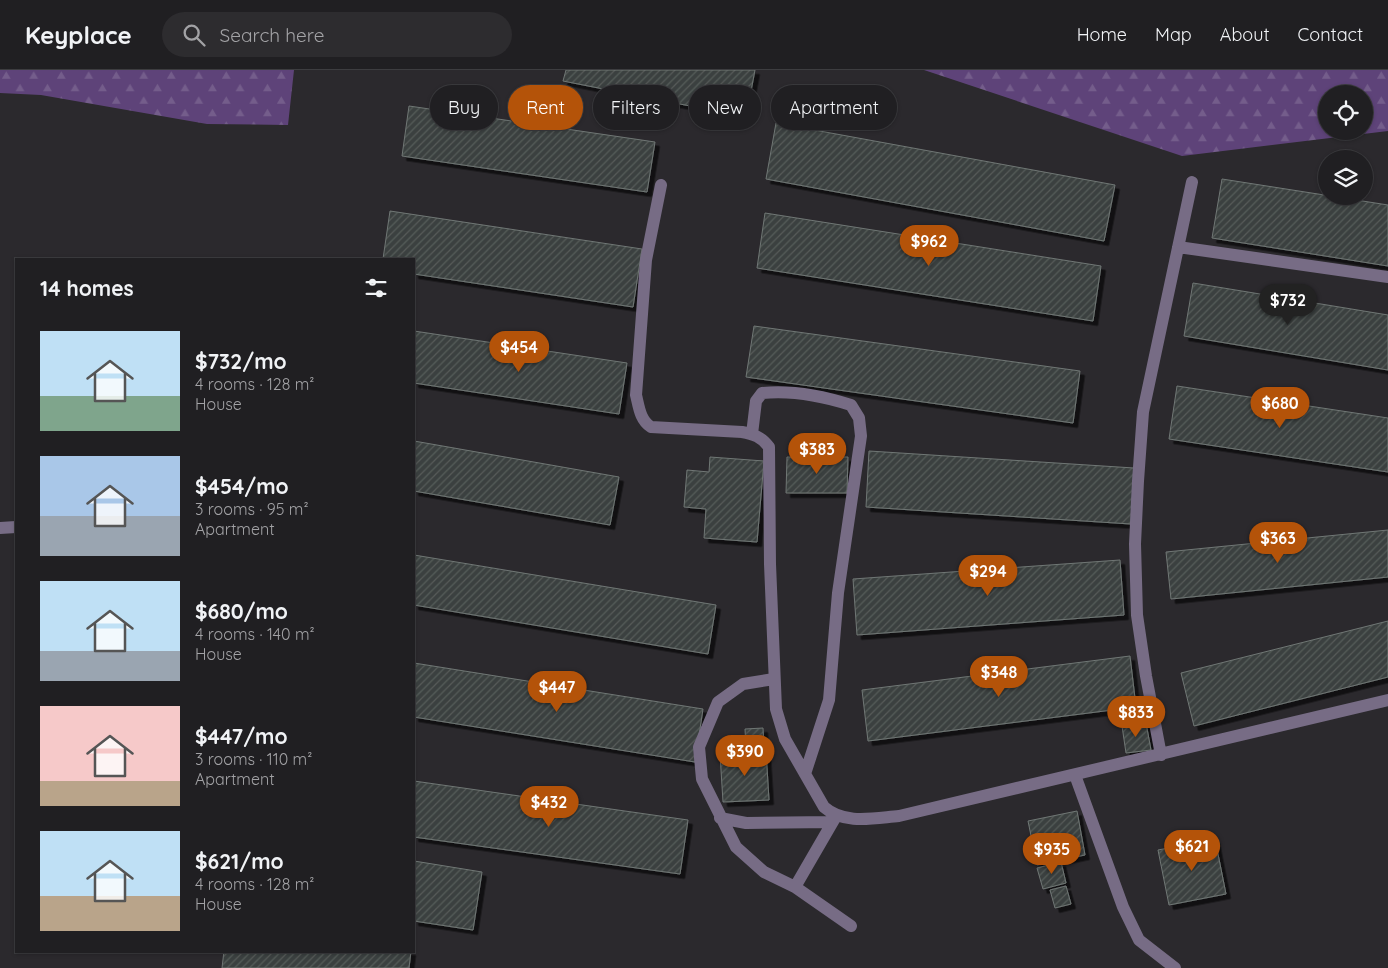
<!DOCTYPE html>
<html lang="en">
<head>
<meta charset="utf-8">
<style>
	:root { --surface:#201f22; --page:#2d2c2f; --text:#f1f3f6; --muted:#a2a2a5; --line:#3d3d40; --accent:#b45309 }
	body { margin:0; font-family:Quicksand,sans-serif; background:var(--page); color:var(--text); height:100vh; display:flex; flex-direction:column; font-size:19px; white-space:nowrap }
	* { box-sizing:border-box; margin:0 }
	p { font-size:16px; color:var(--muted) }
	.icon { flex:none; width:28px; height:28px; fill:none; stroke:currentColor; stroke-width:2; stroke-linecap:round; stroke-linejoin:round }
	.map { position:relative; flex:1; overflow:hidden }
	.details { position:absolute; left:15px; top:188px; width:400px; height:695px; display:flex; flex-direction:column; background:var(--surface); border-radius:0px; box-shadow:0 1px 4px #0004,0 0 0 1px var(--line) }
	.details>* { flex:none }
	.hud { position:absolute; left:430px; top:15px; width:475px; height:45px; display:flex; gap:10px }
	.controls { position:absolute; left:1318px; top:15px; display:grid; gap:10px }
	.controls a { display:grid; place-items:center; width:55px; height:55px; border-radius:50%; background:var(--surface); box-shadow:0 1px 4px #0004,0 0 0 1px var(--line); font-size:25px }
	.price { position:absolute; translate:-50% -42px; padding:0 11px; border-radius:18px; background:var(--accent); color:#fff; font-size:16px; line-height:32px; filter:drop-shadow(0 1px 2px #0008) }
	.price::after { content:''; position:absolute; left:50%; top:30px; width:15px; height:11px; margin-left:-8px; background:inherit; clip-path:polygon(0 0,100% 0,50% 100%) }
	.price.selected { background:#222; color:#fff }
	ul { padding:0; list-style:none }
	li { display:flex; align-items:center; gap:15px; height:125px; padding:0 25px }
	li span { display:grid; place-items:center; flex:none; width:140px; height:100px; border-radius:0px; color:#555 }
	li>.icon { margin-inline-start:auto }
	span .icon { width:60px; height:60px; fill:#fffc; stroke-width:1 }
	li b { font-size:21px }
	h2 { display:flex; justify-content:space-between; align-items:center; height:60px; padding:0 25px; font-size:21px }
	.pill { padding:0 18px; border-radius:22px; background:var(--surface); box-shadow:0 1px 4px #0004,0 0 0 1px var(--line); font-size:18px; line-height:45px }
	.pill.selected { background:var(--accent); color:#fff }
	header { display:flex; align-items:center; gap:30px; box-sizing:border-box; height:70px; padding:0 25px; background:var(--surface); border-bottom:1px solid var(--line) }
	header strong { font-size:24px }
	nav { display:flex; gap:28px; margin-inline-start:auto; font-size:18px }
	.search { width:350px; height:45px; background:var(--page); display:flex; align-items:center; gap:12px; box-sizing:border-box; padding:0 18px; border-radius:28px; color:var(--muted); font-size:19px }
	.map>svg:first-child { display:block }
</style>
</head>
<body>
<header>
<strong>Keyplace</strong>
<div class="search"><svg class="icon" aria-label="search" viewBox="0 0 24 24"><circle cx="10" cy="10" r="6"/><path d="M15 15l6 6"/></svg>Search here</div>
<nav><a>Home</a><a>Map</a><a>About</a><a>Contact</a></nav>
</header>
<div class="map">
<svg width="1388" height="898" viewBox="0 0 1388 898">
	<defs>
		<pattern id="forest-firs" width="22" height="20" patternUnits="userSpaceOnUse" patternTransform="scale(1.25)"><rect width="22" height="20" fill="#5e4379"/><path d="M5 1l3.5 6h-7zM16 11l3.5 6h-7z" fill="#745d8b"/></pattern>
		<pattern id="building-hatch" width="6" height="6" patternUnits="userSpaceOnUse" patternTransform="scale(1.25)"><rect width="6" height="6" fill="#3b413f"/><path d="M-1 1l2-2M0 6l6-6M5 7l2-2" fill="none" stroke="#565b5a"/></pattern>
		<filter id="shadow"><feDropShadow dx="4.5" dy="4.5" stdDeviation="0" flood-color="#0009"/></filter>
	</defs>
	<rect width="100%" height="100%" fill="#2b292d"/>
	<path fill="url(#forest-firs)" fill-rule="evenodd" d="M 0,0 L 294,0 L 288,55 L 207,54 L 41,25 L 0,23 Z
		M 924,0 L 1388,0 L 1388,61 L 1182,86 ZM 1326,24 L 1364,24 L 1364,61 L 1326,61 Z"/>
	<path fill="url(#building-hatch)" stroke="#707775" filter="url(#shadow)" d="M 566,0 L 755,0 L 746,47 L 563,11 Z
		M 409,36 L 655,72 L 647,122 L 402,86 Z
		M 776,53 L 1115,115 L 1104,171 L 766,109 Z
		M 1222,109 L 1388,135 L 1388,196 L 1212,168 Z
		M 390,141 L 642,179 L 633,237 L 414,204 L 414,189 L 383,189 Z
		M 765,143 L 1101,196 L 1093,251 L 757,198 Z
		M 1193,213 L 1388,245 L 1388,300 L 1184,266 Z
		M 754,256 L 1080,301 L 1073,353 L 746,307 Z
		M 414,261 L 627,293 L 619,344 L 414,313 Z
		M 1177,316 L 1388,348 L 1388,402 L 1169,369 Z
		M 414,371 L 619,407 L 610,455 L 414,421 Z
		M 869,381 L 1134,398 L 1131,454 L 866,437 Z
		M 710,387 L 764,391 L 757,472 L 704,468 L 706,439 L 684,437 L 687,400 L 709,402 Z
		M 787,387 L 848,387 L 847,423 L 786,423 Z
		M 1388,460 L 1388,507 L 1171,529 L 1166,482 Z
		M 414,485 L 716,535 L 708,584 L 414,535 Z
		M 1120,490 L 1124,545 L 857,565 L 853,509 Z
		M 1388,551 L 1388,607 L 1194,656 L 1181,603 Z
		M 1130,586 L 1136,637 L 868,671 L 862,620 Z
		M 414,593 L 703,639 L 695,692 L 414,647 Z
		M 1146,653 L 1151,680 L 1126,683 L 1122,656 Z
		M 763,658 L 764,677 L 746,678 L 745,659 Z
		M 766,681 L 769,730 L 723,732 L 720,684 Z
		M 414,711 L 688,750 L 680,804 L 414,767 Z
		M 1077,741 L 1085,785 L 1037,795 L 1028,751 Z
		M 1215,769 L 1226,824 L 1169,835 L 1158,780 Z
		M 414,791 L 482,802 L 473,860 L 414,851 Z
		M 1061,792 L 1066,813 L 1043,819 L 1037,798 Z
		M 1066,816 L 1071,834 L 1055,838 L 1050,820 Z
		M 224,881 L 411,881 L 409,898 L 222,898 Z"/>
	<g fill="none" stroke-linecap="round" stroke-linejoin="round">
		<path stroke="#776c85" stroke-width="12" d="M 661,115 L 646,190 L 636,325 C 639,337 640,350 651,357 L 742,362 C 753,364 762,367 769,377 L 770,494 L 776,639 L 785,669 L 824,737 C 844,755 874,748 899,746 L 1388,630
			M 1178,177 L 1388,207
			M 752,364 L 756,331 L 762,323 C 791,320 823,326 851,335 L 859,348 L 861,366 L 838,523 L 829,630 L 805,704
			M 0,458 L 16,457
			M 774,609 L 743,614 L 718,632 L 699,677 L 702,709 L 736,777 L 764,802 L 795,817 L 851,856
			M 1161,685 L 1146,606 L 1137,545 L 1135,474 L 1138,411 L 1143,342 L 1192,112
			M 1075,705 L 1123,837 L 1139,870 L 1175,898
			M 720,748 L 746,753 L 832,752
			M 795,817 L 835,748"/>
	</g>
</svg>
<div class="controls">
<a><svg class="icon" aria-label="locate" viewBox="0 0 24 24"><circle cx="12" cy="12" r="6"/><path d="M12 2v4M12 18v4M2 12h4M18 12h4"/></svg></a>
<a><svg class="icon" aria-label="layers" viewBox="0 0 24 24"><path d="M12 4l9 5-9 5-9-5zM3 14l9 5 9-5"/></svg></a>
</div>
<b class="price" style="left:929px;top:197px">$962</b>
<b class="price selected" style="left:1288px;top:256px">$732</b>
<b class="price" style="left:519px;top:303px">$454</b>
<b class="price" style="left:1280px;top:359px">$680</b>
<b class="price" style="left:817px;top:405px">$383</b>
<b class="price" style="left:1278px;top:494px">$363</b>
<b class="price" style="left:988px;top:527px">$294</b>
<b class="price" style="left:999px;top:628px">$348</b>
<b class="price" style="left:557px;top:643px">$447</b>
<b class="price" style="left:1136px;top:668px">$833</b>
<b class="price" style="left:745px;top:707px">$390</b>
<b class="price" style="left:549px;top:758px">$432</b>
<b class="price" style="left:1192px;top:802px">$621</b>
<b class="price" style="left:1052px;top:805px">$935</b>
<div class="hud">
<a class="pill">Buy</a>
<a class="pill selected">Rent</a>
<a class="pill">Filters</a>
<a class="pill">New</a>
<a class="pill">Apartment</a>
</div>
<section class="details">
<h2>14 homes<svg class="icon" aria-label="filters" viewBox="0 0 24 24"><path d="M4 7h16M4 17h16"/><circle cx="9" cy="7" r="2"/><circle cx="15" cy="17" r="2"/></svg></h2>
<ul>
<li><span style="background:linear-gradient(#bfe0f5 65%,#7fa58c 0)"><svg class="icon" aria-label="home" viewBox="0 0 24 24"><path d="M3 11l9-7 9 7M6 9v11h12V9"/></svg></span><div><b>$732/mo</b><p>4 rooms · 128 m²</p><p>House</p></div></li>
<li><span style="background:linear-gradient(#a9c7e8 60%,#9aa5b1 0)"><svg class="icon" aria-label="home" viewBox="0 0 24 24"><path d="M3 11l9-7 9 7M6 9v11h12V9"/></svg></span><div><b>$454/mo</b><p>3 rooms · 95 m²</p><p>Apartment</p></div></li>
<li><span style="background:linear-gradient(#bfe0f5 70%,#9aa5b1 0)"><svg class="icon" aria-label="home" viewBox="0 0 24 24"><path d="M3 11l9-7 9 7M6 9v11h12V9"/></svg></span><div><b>$680/mo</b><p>4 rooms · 140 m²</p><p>House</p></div></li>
<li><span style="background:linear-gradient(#f6c9c9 75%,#b9a48a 0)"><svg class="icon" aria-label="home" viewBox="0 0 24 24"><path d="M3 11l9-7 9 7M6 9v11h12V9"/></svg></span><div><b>$447/mo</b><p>3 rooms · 110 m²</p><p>Apartment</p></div></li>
<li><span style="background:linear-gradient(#bfe0f5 65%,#b9a48a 0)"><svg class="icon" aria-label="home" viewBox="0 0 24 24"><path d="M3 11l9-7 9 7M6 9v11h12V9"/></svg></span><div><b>$621/mo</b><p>4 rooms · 128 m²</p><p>House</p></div></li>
</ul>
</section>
</div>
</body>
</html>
